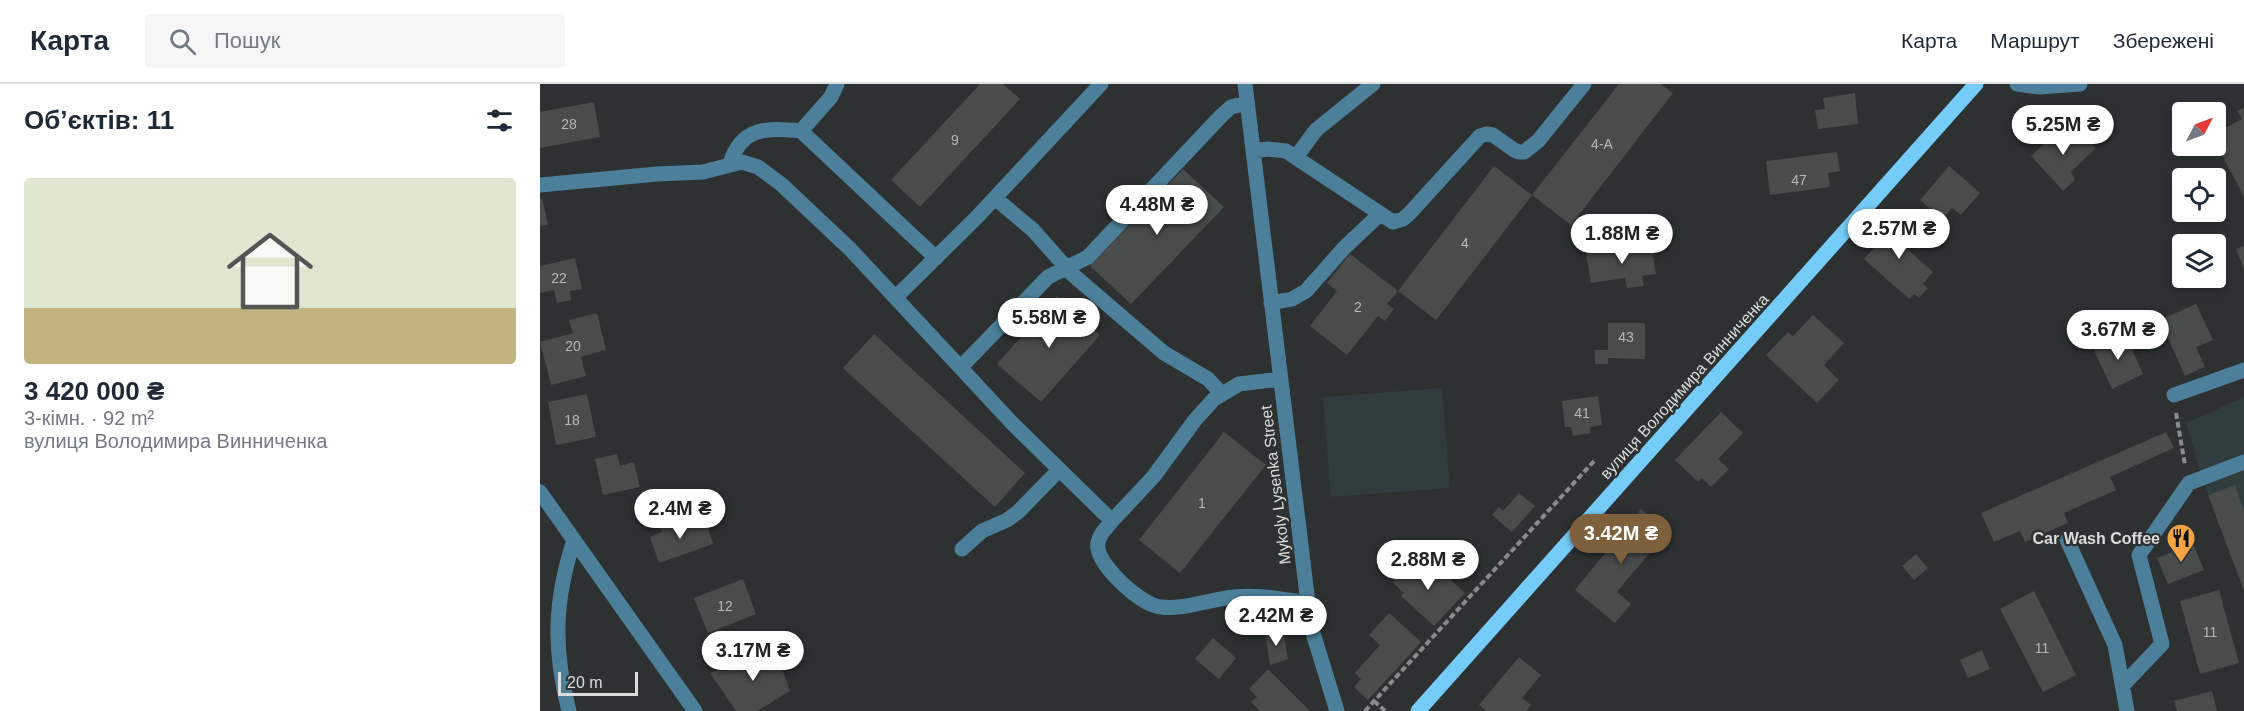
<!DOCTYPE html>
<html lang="uk">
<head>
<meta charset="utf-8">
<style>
	:root { --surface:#fff; --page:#f6f6f7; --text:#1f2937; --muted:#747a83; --line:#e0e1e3; --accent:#7f603c }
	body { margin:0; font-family:Arial,sans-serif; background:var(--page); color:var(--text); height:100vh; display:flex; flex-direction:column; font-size:22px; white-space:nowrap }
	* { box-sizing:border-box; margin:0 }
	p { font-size:20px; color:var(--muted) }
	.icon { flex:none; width:33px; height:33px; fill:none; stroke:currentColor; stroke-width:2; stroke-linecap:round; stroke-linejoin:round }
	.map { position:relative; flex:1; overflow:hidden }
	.drawer { display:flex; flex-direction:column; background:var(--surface); width:540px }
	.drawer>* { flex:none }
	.needle { width:39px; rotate:49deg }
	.controls { position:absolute; left:1632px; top:18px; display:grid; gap:12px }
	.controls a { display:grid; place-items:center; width:54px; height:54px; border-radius:6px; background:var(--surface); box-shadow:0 3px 9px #0003; font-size:30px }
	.scale { position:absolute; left:18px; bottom:15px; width:80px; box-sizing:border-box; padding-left:6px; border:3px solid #dbdddd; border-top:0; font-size:16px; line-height:21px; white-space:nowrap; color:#dbdddd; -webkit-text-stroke:4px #2d3131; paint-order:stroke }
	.price { position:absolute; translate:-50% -51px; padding:0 14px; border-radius:21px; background:#fff; color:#222; font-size:20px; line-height:39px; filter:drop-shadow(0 2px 3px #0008) }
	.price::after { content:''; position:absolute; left:50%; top:36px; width:18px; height:14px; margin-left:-9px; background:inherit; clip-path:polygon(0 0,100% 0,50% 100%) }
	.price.selected { background:var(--accent); color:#fff }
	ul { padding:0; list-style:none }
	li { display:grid; align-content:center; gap:12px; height:318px; padding:0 24px }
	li+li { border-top:2px solid var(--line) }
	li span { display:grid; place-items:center; height:186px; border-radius:6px; color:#555 }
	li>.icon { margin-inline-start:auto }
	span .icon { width:108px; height:108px; fill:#fffc; stroke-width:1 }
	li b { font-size:26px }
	h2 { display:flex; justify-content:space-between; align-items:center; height:72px; padding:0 24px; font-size:26px }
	header { display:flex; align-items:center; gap:36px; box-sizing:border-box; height:84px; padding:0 30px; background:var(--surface); border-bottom:2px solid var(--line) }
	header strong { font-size:28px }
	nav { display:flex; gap:33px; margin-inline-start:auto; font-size:21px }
	.search { width:420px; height:54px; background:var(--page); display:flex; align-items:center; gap:15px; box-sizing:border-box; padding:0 21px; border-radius:6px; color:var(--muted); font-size:22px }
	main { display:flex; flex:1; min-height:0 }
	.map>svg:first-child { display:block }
</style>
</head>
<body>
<header>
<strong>Карта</strong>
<div class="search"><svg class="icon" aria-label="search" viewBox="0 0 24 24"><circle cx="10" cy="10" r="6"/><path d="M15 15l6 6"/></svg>Пошук</div>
<nav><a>Карта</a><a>Маршрут</a><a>Збережені</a></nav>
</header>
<main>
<section class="drawer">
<h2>Об’єктів: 11<svg class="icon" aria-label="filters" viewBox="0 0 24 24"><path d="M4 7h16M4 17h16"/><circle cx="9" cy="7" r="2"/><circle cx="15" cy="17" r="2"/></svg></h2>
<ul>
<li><span style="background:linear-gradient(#dfe7d0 70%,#c2b280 0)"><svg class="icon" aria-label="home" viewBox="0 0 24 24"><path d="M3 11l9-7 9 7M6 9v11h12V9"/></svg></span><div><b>3 420 000 ₴</b><p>3-кімн. · 92 m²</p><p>вулиця Володимира Винниченка</p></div></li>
</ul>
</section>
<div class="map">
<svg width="1704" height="627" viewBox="0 0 1704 627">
	<rect width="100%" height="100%" fill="#2d3131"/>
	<path fill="#303c3d" d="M 902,304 L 910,404 L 791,413 L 783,313 Z
		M 1704,313 L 1704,431 L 1679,440 L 1662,393 L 1646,339 Z"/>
	<path fill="#484c4b" d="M 440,0 L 463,0 L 480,15 L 380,123 L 351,96 Z
		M 1079,0 L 1121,0 L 1133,9 L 1031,141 L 992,111 Z
		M 1315,9 L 1318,40 L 1278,45 L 1275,26 L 1285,25 L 1283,14 Z
		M 54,18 L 60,53 L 0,64 L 0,28 Z
		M 1704,24 L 1704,113 L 1676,59 L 1676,49 L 1702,35 L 1697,27 Z
		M 1525,41 L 1543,59 L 1547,55 L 1556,64 L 1531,88 L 1535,96 L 1523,107 L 1491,72 Z
		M 1297,68 L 1300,87 L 1288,89 L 1290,103 L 1230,111 L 1226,77 Z
		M 954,82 L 992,111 L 896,236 L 858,207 L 847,220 L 854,225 L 845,237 L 838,232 L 807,271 L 770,242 L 797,207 L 787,199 L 810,170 L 858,207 Z
		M 1409,82 L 1440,109 L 1421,131 L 1412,124 L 1402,135 L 1380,116 Z
		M 643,85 L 684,123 L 591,220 L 550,182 Z
		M 2,114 L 8,141 L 0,142 L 0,115 Z
		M 1352,131 L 1377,153 L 1367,165 L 1393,188 L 1383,200 L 1388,204 L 1379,214 L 1374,210 L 1369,215 L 1324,175 L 1345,152 L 1339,147 Z
		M 1111,159 L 1116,190 L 1102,192 L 1104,202 L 1087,204 L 1085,194 L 1051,199 L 1046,169 Z
		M 1704,162 L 1704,185 L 1696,165 Z
		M 35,174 L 42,205 L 30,207 L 31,216 L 17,219 L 14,206 L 0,209 L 0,182 Z
		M 517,212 L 560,251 L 501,318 L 457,280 Z
		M 1656,220 L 1673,256 L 1656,263 L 1665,283 L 1645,292 L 1620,236 Z
		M 57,229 L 66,266 L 41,273 L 46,292 L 11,301 L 0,258 L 33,249 L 29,236 Z
		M 1273,231 L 1304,259 L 1284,281 L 1299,296 L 1277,319 L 1226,271 L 1248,248 L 1253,252 Z
		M 1068,239 L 1105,239 L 1105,275 L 1068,274 L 1068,280 L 1055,280 L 1055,266 L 1068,266 Z
		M 1585,249 L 1603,290 L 1572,305 L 1553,264 Z
		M 334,250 L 485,389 L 455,423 L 303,284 Z
		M 47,310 L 56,353 L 16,361 L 8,318 Z
		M 1058,312 L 1062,341 L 1050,343 L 1051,349 L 1033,352 L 1031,343 L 1025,343 L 1022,317 Z
		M 1181,328 L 1203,349 L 1178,375 L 1189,385 L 1171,403 L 1162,394 L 1158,398 L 1135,376 Z
		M 684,348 L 726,381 L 640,489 L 599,456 Z
		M 1626,348 L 1634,364 L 1570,393 L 1576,406 L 1524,429 L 1528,439 L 1485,458 L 1480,447 L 1454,458 L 1441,429 Z
		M 77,370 L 80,382 L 94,378 L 100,403 L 63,411 L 55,375 Z
		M 1695,401 L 1704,427 L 1704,507 L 1668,411 Z
		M 979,409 L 995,422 L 972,448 L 952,431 L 959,423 L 963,427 Z
		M 1101,425 L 1128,447 L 1077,508 L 1091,520 L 1075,539 L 1035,506 Z
		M 165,435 L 173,460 L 119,479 L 110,453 L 122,448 L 120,442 L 136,436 L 139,445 Z
		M 1653,460 L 1664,486 L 1628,500 L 1617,474 Z
		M 1376,470 L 1388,484 L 1374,496 L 1362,482 Z
		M 873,475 L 885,485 L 892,478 L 925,509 L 894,542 L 861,512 L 864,509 L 852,498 Z
		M 203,495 L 216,530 L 168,549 L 154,514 Z
		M 1679,506 L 1699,579 L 1660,590 L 1640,517 Z
		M 1494,507 L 1536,591 L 1503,608 L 1460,525 Z
		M 849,529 L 881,558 L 828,616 L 814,603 L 821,595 L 815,589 L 840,561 L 829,551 Z
		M 743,546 L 748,575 L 730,581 L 725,549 Z
		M 673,554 L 696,574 L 679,595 L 655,575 Z
		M 235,565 L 250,607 L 217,627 L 196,627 L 170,589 Z
		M 1442,566 L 1450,585 L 1428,594 L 1420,576 Z
		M 979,573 L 1001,591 L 982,614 L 991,621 L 986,627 L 947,627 L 939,621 Z
		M 728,585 L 769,626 L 768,627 L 720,627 L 711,618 L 717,613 L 709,605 Z
		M 1672,607 L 1677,627 L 1637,627 L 1634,617 Z"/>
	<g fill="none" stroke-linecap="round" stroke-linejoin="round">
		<path stroke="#888b8b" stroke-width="4" stroke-dasharray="6 3" stroke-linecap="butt" d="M 1636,329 L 1645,381
			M 834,617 L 845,627
			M 825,627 L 1055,376"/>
		<path stroke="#4c809a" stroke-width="15" d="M 705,0 L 768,519 L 773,549 L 797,627
			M 1477,0 L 1499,3 L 1540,0
			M 261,47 L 396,174
			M 713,67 L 728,65 L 746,67 L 853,138 L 863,135 L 869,130 L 940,52 L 947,50 L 953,51 L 974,66 L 979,68 L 984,68 L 998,57 L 1044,0
			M 756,73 L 776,46 L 833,0
			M 190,80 C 201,42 228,44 261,47 L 291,13 L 297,0
			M 0,101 L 117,90 L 163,88 L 202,78 L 218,83 L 241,100 L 310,165 L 472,339 L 572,437 L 614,392 L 655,336 L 674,315 L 699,300 L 741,295
			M 455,114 L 493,146 L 532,190 L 582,233 L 624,269 L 668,295 L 682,310
			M 356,213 L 437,133 L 561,0
			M 731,219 L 752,215 L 766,207 L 804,164 L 840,130
			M 421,283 L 508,193 L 548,173 L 682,31 L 691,23 L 707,19
			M 1634,311 L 1704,286
			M 0,408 L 155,627
			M 572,437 C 565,445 556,454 558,465 C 562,485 601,521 621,523 C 643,526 671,515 694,513 C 718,510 744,516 768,519
			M 1527,456 L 1575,561 L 1587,627
			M 422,465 L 442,447 L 467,436 L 478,428 L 519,386
			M 1583,601 L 1622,560 L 1599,471 L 1649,399 L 1704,378
			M 29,627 C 13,565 14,517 34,456"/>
		<path stroke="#75ccf8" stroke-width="15" d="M 878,627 L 1436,0"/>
	</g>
	<defs>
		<g id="restaurant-pin" transform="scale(1.5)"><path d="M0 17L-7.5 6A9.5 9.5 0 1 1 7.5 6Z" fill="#f4a443" stroke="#2d3131"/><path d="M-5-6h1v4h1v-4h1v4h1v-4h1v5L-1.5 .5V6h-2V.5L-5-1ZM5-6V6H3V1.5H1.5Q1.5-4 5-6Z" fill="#111"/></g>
	</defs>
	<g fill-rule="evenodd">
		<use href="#restaurant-pin" x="1641" y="454"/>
	</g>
	<g text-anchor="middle" stroke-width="4.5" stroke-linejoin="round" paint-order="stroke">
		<g font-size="14" fill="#b6b9b8">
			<text x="29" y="45">28</text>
			<text x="415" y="61">9</text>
			<text x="1062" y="65">4-А</text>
			<text x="1259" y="101">47</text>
			<text x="925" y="164">4</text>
			<text x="19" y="199">22</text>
			<text x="818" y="228">2</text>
			<text x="1086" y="258">43</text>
			<text x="33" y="267">20</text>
			<text x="1042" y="334">41</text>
			<text x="32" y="341">18</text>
			<text x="662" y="424">1</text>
			<text x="185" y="527">12</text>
			<text x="1670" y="553">11</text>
			<text x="1502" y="569">11</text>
		</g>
		<g font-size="16" fill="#dbdddd" stroke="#2d3131">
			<text transform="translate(1144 302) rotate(-48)" y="6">вулиця Володимира Винниченка</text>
			<text transform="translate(735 401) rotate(-97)" y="6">Mykoly Lysenka Street</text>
		</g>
		<g font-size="16" font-weight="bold" fill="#dbdddd" stroke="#2d3131" text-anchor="end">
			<text x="1620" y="460">Car Wash Coffee</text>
		</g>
	</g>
</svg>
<div class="controls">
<a><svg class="needle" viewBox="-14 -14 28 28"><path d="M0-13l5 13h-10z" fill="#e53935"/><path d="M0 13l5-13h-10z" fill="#747a83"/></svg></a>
<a><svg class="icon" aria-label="locate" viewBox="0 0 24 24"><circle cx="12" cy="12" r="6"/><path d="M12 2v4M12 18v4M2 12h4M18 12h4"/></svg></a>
<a><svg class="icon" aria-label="layers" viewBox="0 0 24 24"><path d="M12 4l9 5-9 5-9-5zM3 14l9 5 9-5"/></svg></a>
</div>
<div class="scale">20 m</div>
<b class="price" style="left:1523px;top:72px">5.25M ₴</b>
<b class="price" style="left:617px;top:152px">4.48M ₴</b>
<b class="price" style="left:1359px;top:176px">2.57M ₴</b>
<b class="price" style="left:1082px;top:181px">1.88M ₴</b>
<b class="price" style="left:509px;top:265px">5.58M ₴</b>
<b class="price" style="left:1578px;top:277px">3.67M ₴</b>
<b class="price" style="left:140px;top:456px">2.4M ₴</b>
<b class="price selected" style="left:1081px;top:481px">3.42M ₴</b>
<b class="price" style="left:888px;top:507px">2.88M ₴</b>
<b class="price" style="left:736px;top:563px">2.42M ₴</b>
<b class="price" style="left:213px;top:598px">3.17M ₴</b>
</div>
</main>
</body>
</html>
